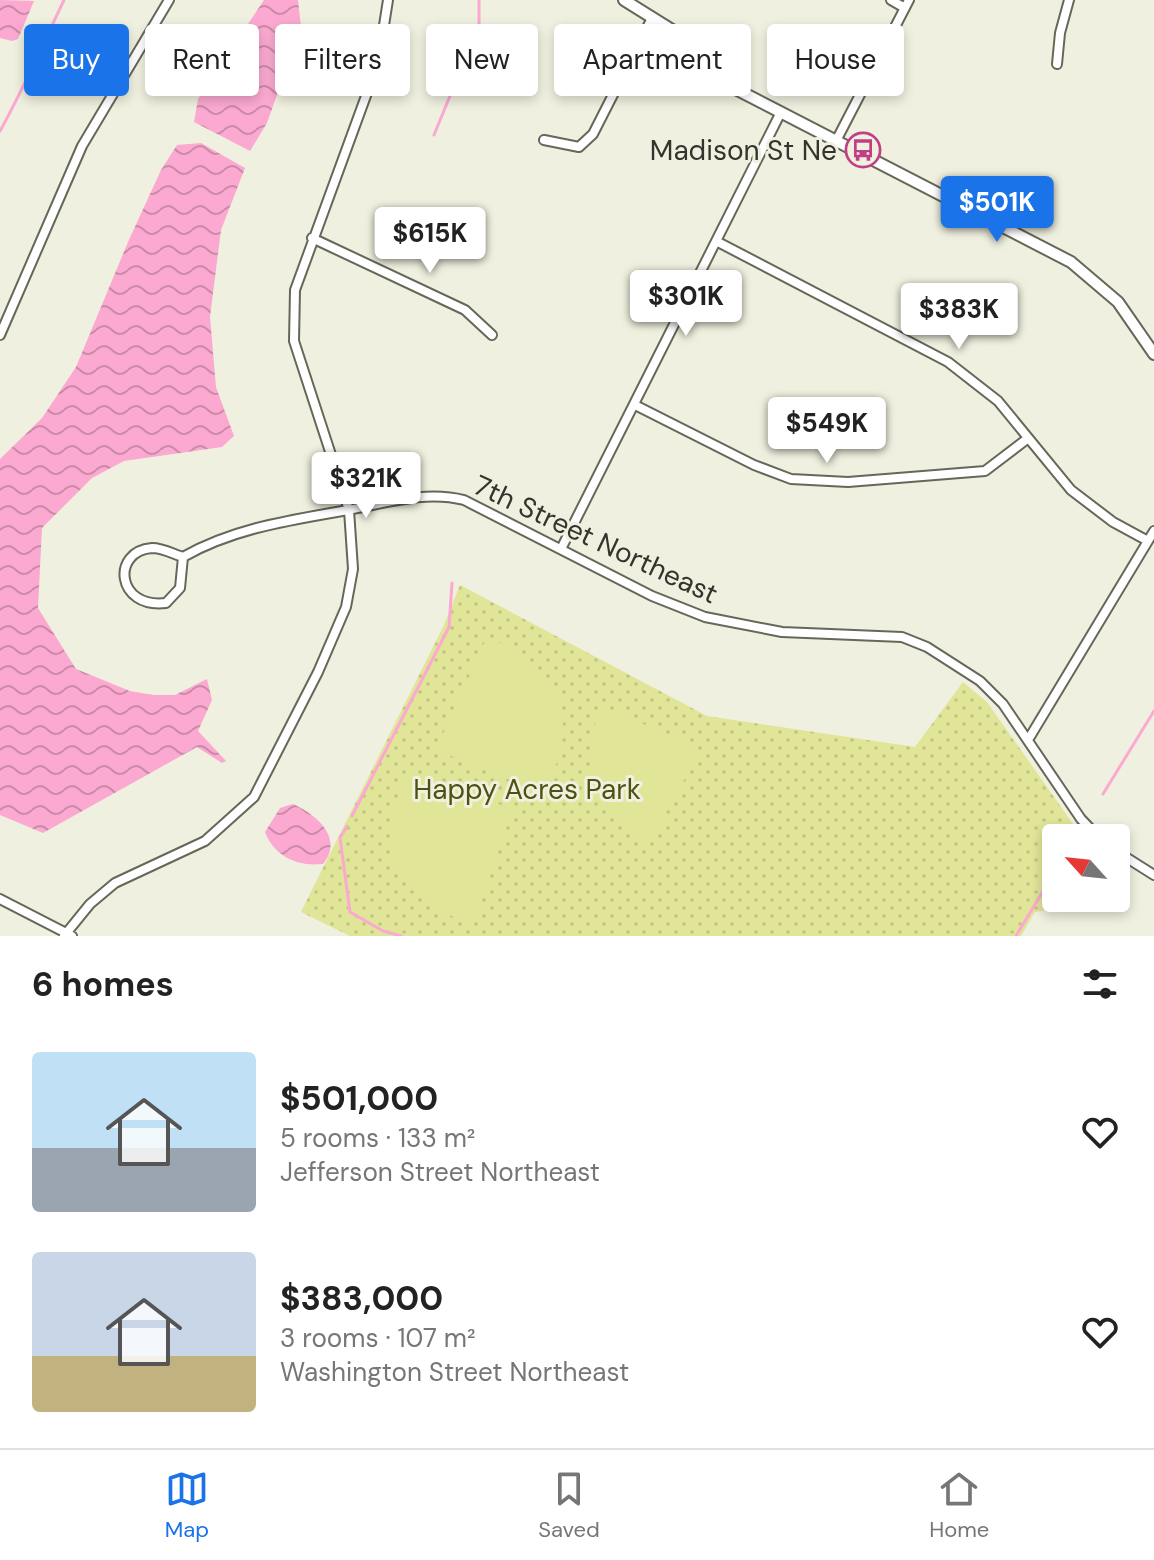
<!DOCTYPE html>
<html lang="en">
<head>
<meta charset="utf-8">
<style>
	:root { --surface:#fff; --page:#f6f6f6; --text:#222; --muted:#767676; --line:#e0e0e0; --accent:#1a73e8 }
	body { margin:0; font-family:"DM Sans",sans-serif; background:var(--page); color:var(--text); height:100vh; display:flex; flex-direction:column; font-size:30px; white-space:nowrap }
	* { box-sizing:border-box; margin:0 }
	p { font-size:26px; color:var(--muted) }
	.icon { flex:none; width:44px; height:44px; fill:none; stroke:currentColor; stroke-width:2; stroke-linecap:round; stroke-linejoin:round }
	.map { position:relative; height:936px; overflow:hidden }
	.side { display:flex; flex-direction:column; background:var(--surface); flex:1 }
	.side>* { flex:none }
	.guide { position:absolute; left:24px; top:24px; width:1106px; height:72px; display:flex; gap:16px }
	.needle { width:52px; rotate:297deg }
	.fabs { position:absolute; left:1042px; top:824px; display:grid; gap:16px }
	.fabs a { display:grid; place-items:center; width:88px; height:88px; border-radius:8px; background:var(--surface); box-shadow:0 4px 12px #0003; font-size:40px }
	.price { position:absolute; translate:-50% -68px; padding:0 18px; border-radius:8px; background:#fff; color:#222; font-size:26px; line-height:52px; filter:drop-shadow(0 2px 4px #0008) }
	.price::after { content:''; position:absolute; left:50%; top:48px; width:24px; height:18px; margin-left:-12px; background:inherit; clip-path:polygon(0 0,100% 0,50% 100%) }
	.price.current { background:var(--accent); color:#fff }
	ul { padding:0; list-style:none }
	li { display:flex; align-items:center; gap:24px; height:200px; padding:0 32px }
	li span { display:grid; place-items:center; flex:none; width:224px; height:160px; border-radius:8px; color:#555 }
	li>.icon { margin-inline-start:auto }
	span .icon { width:96px; height:96px; fill:#fffc; stroke-width:1 }
	li b { font-size:34px }
	h2 { display:flex; justify-content:space-between; align-items:center; height:96px; padding:0 32px; font-size:34px }
	.tag { padding:0 28px; border-radius:8px; background:var(--surface); box-shadow:0 4px 12px #0003; font-size:28px; line-height:72px }
	.tag.current { background:var(--accent); color:#fff }
	.tab-bar { display:flex; justify-content:space-around; align-items:center; height:112px; border-top:2px solid var(--line); background:var(--surface); font-size:22px; color:var(--muted) }
	.tab-bar a { display:grid; justify-items:center; gap:4px }
	.tab-bar .current { color:var(--accent) }
	.map>svg:first-child { display:block }
</style>
</head>
<body>
<div class="map">
<svg width="1154" height="936" viewBox="0 0 1154 936">
	<defs>
		<pattern id="grass-dots" width="8" height="8" patternUnits="userSpaceOnUse" patternTransform="scale(2)"><rect width="8" height="8" fill="#e1e598"/><path d="M2 2h.1M6 6h.1" fill="none" stroke="#c2c583" stroke-width="1.8" stroke-linecap="round"/></pattern>
		<pattern id="water-waves" width="16" height="10" patternUnits="userSpaceOnUse" patternTransform="scale(2)"><rect width="16" height="10" fill="#fba9d0"/><path d="M0 5q4-4 8 0t8 0" fill="none" stroke="#cc8aa9"/></pattern>
	</defs>
	<rect width="100%" height="100%" fill="#eff0df"/>
	<path fill="url(#grass-dots)" d="M 460,585 L 707,716 L 915,747 L 963,682 L 987,702 L 1083,838 L 1056,838 L 1056,898 L 1092,898 L 1089,903 L 1035,912 L 1021,936 L 350,936 L 301,912 L 444,625 Z"/>
	<path fill="#e1e598" d="M 487,637 C 563,667 583,724 543,793 L 439,751 L 438,745 Z
		M 602,706 L 694,746 L 698,755 L 649,843 C 597,816 576,760 602,706 Z
		M 409,773 L 507,807 L 511,814 L 472,925 C 392,892 370,855 409,773 Z"/>
	<path fill="url(#water-waves)" d="M 0,0 L 34,1 L 18,39 L 12,41 L 0,38 Z
		M 264,0 L 298,0 L 301,27 L 267,123 L 250,151 L 194,122 L 198,99 Z
		M 201,143 L 245,168 L 221,230 L 210,317 L 216,387 L 234,436 L 222,447 L 124,461 L 92,478 L 42,528 L 38,608 L 76,669 L 130,691 L 153,695 L 175,695 L 207,679 L 212,700 L 198,731 L 226,761 L 222,763 L 197,747 L 43,833 L 0,815 L 0,459 L 42,418 L 76,367 L 128,242 L 161,170 L 177,145 Z
		M 293,804 C 317,815 344,838 323,864 C 297,867 274,856 265,832 L 280,808 Z"/>
	<g fill="none" stroke-linecap="round" stroke-linejoin="round">
		<path stroke="#fba9d0" stroke-width="3" d="M 0,131 C 24,88 43,44 64,0
			M 434,135 L 479,25 L 479,0
			M 1103,794 L 1154,711
			M 352,816 L 449,627 L 452,583
			M 347,826 L 340,838 L 350,912 L 383,931 L 401,936
			M 1016,936 L 1054,873"/>
		<g stroke="#666758" stroke-width="12">
			<path id="minor" d="M 891,0 L 905,8
				M 1057,64 L 1060,33 L 1069,0
				M 544,140 L 579,147 L 593,134 L 652,18
				M 836,141 L 909,0
				M 312,238 L 465,310 L 492,335
				M 716,241 L 948,362 L 998,401 L 1071,490 L 1113,522 L 1148,541
				M 0,335 L 82,146 L 169,0
				M 635,405 L 754,465 L 791,479 L 848,482 L 985,471 L 1027,439
				M 561,549 L 781,112
				M 183,557 L 180,588 L 166,603 C 116,609 111,551 152,548 C 163,548 173,554 183,557 C 234,528 291,520 348,510 C 386,503 426,490 464,500 L 652,596 L 705,617 L 782,632 L 902,637 L 927,647 L 980,681 L 1003,704 L 1081,819 L 1099,838
				M 1028,740 L 1154,531
				M 1116,851 L 1154,875
				M 0,899 L 72,936
				M 64,936 L 90,904 L 115,883 L 205,841 L 254,797 L 318,672 L 346,607 L 353,569 L 349,510 L 294,341 L 295,290 L 378,63 L 388,0"/>
		</g>
		<g stroke="#666758" stroke-width="14">
			<path id="tertiary" d="M 624,0 L 672,30 L 697,65 L 720,81 L 1071,262 L 1118,302 L 1154,354"/>
		</g>
		<use href="#minor" stroke="#fff" stroke-width="8"/>
		<use href="#tertiary" stroke="#fff" stroke-width="10"/>
	</g>
	<defs>
		<g id="bus-ring" transform="scale(1.8)"><circle r="9.5" fill="#eff0df" stroke="#c13f87" stroke-width="1.5"/><path d="M-5-6H5V4H4V6H2V4H-2V6H-4V4H-5ZM-3.5-4V0h7V-4ZM-3.5 1.2v1.5H-2V1.2ZM2 1.2v1.5H3.5V1.2Z" fill="#c13f87"/></g>
	</defs>
	<g fill-rule="evenodd">
		<use href="#bus-ring" x="863" y="150"/>
	</g>
	<g text-anchor="middle" stroke-width="6" stroke-linejoin="round" paint-order="stroke">
		<g font-size="28" fill="#33342d" stroke="#eff0df" text-anchor="end">
			<text x="837" y="160">Madison St Ne</text>
		</g>
		<g font-size="28" fill="#33342d" stroke="#eff0df">
			<text transform="translate(596 539) rotate(25)" y="10">7th Street Northeast</text>
		</g>
		<g font-size="28" fill="#505111" stroke="#eff0df">
			<text x="527" y="799">Happy Acres Park</text>
		</g>
	</g>
</svg>
<div class="fabs">
<a><svg class="needle" viewBox="-14 -14 28 28"><path d="M0-13l5 13h-10z" fill="#e53935"/><path d="M0 13l5-13h-10z" fill="#767676"/></svg></a>
</div>
<b class="price current" style="left:997px;top:244px">$501K</b>
<b class="price" style="left:430px;top:275px">$615K</b>
<b class="price" style="left:686px;top:338px">$301K</b>
<b class="price" style="left:959px;top:351px">$383K</b>
<b class="price" style="left:827px;top:465px">$549K</b>
<b class="price" style="left:366px;top:520px">$321K</b>
<div class="guide">
<a class="tag current">Buy</a>
<a class="tag">Rent</a>
<a class="tag">Filters</a>
<a class="tag">New</a>
<a class="tag">Apartment</a>
<a class="tag">House</a>
</div>
</div>
<section class="side">
<h2>6 homes<svg class="icon" aria-label="filters" viewBox="0 0 24 24"><path d="M4 7h16M4 17h16"/><circle cx="9" cy="7" r="2"/><circle cx="15" cy="17" r="2"/></svg></h2>
<ul>
<li><span style="background:linear-gradient(#bfe0f5 60%,#9aa5b1 0)"><svg class="icon" aria-label="home" viewBox="0 0 24 24"><path d="M3 11l9-7 9 7M6 9v11h12V9"/></svg></span><div><b>$501,000</b><p>5 rooms · 133 m²</p><p>Jefferson Street Northeast</p></div><svg class="icon" aria-label="heart" viewBox="0 0 24 24"><path d="M12 20l-8-8c-3-5 5-10 8-4 3-6 11-1 8 4z"/></svg></li>
<li><span style="background:linear-gradient(#c9d6e8 65%,#c2b280 0)"><svg class="icon" aria-label="home" viewBox="0 0 24 24"><path d="M3 11l9-7 9 7M6 9v11h12V9"/></svg></span><div><b>$383,000</b><p>3 rooms · 107 m²</p><p>Washington Street Northeast</p></div><svg class="icon" aria-label="heart" viewBox="0 0 24 24"><path d="M12 20l-8-8c-3-5 5-10 8-4 3-6 11-1 8 4z"/></svg></li>
</ul>
</section>
<nav class="tab-bar">
<a class="current"><svg class="icon" aria-label="map" viewBox="0 0 24 24"><path d="M3 6l6-2 6 2 6-2v14l-6 2-6-2-6 2zM9 4v14M15 6v14"/></svg>Map</a>
<a><svg class="icon" aria-label="saved" viewBox="0 0 24 24"><path d="M7 4h10v16l-5-4-5 4z"/></svg>Saved</a>
<a><svg class="icon" aria-label="home" viewBox="0 0 24 24"><path d="M3 11l9-7 9 7M6 9v11h12V9"/></svg>Home</a>
</nav>
</body>
</html>
